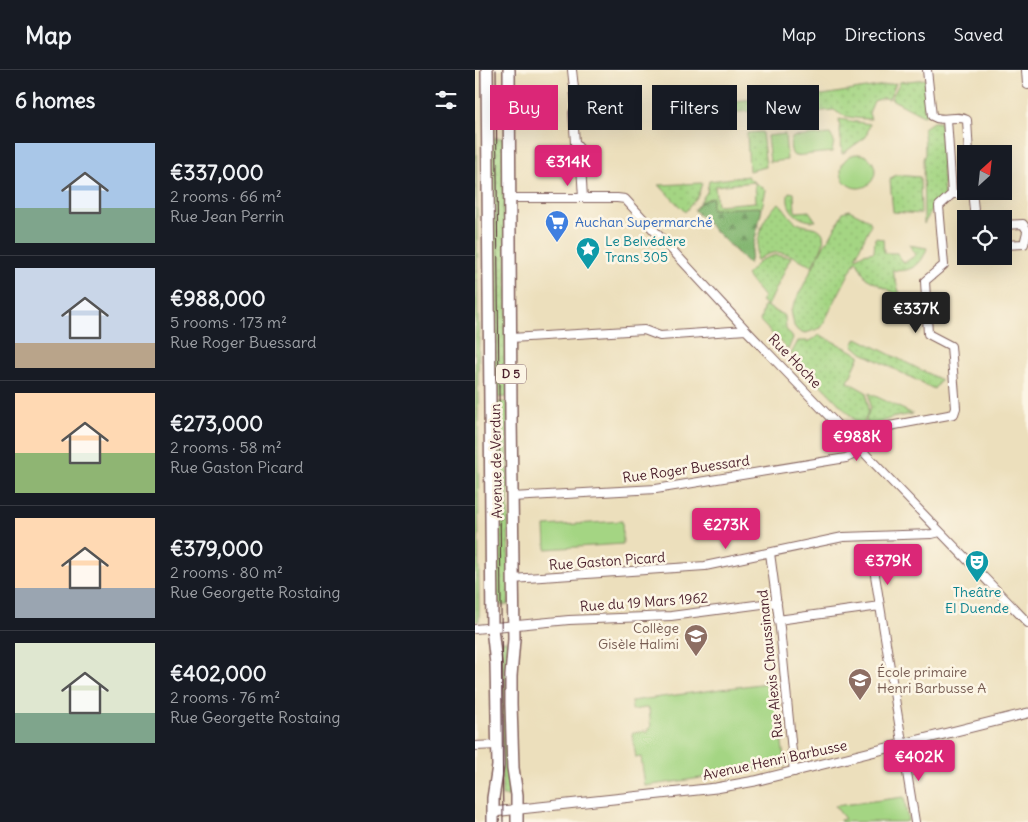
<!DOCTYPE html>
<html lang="en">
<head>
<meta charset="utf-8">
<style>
	:root { --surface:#171b24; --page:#242831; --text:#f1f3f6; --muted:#9ea1a6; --line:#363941; --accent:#db2777 }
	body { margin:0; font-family:Delius,sans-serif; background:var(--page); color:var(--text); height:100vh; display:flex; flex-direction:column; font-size:19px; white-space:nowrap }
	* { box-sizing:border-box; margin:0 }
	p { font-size:16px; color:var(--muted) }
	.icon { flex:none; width:28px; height:28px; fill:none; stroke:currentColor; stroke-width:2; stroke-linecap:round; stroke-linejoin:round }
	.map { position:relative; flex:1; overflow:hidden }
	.side { display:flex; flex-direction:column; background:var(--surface); width:475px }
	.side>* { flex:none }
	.top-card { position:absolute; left:15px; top:15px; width:462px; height:45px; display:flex; gap:10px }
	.needle { width:32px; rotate:27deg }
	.fabs { position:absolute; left:482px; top:75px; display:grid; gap:10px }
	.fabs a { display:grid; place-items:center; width:55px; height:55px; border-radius:0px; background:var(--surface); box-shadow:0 5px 20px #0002; font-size:25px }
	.price { position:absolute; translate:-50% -42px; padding:0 11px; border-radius:5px; background:var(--accent); color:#fff; font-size:16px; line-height:32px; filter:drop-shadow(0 1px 2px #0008) }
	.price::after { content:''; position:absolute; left:50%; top:30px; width:15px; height:11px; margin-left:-8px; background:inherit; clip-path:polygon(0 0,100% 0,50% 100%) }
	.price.selected { background:#222; color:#fff }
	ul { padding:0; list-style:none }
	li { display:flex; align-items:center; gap:15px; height:125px; padding:0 15px }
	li+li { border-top:1px solid var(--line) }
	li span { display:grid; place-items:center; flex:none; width:140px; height:100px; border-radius:0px; color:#555 }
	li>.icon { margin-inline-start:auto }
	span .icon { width:60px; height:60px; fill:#fffc; stroke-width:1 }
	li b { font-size:21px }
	h2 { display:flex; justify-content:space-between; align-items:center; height:60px; padding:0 15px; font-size:21px }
	.chip { padding:0 18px; border-radius:0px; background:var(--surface); box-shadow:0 5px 20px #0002; font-size:18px; line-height:45px }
	.chip.selected { background:var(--accent); color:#fff }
	header { display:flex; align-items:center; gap:30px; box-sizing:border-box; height:70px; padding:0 25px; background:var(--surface); border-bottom:1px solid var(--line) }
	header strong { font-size:24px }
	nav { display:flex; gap:28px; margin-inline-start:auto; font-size:18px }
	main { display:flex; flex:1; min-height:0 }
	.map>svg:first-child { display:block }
</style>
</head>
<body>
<header>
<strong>Map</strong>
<nav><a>Map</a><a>Directions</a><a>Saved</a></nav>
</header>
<main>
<section class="side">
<h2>6 homes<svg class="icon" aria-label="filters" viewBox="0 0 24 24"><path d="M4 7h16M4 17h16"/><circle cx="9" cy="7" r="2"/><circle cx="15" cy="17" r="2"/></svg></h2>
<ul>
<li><span style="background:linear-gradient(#a9c7e8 65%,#7fa58c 0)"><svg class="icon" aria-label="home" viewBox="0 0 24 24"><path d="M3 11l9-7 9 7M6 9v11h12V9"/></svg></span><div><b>€337,000</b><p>2 rooms · 66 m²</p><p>Rue Jean Perrin</p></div></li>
<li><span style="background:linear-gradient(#c9d6e8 75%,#b9a48a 0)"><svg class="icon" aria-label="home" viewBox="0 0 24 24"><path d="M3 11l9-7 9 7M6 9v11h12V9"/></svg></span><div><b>€988,000</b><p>5 rooms · 173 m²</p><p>Rue Roger Buessard</p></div></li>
<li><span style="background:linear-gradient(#ffd9b3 60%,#8fb573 0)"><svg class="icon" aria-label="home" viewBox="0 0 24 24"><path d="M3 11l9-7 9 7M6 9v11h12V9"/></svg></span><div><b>€273,000</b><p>2 rooms · 58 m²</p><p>Rue Gaston Picard</p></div></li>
<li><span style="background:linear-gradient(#ffd9b3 70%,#9aa5b1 0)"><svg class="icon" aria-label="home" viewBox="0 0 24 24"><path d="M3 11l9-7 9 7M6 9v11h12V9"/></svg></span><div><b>€379,000</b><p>2 rooms · 80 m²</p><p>Rue Georgette Rostaing</p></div></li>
<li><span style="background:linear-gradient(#dfe7d0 70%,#7fa58c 0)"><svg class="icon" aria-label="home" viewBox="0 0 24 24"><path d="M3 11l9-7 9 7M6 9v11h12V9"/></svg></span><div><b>€402,000</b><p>2 rooms · 76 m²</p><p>Rue Georgette Rostaing</p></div></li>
</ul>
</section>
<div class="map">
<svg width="553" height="752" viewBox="0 0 553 752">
	<defs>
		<pattern id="grass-dots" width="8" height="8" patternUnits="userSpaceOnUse" patternTransform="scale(1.25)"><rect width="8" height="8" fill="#a4d583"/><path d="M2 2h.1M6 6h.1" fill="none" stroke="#8fb671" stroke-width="1.8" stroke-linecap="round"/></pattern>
		<pattern id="forest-firs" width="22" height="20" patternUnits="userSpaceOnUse" patternTransform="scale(1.25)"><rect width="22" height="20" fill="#83b671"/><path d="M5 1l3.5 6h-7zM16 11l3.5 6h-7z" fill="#6d935d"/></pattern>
		<pattern id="cemetery-stones" width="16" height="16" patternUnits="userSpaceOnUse" patternTransform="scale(1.25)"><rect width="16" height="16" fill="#a4d583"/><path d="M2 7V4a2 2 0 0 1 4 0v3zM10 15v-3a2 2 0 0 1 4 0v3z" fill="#8fb671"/></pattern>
	</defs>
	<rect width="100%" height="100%" fill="#fcf5e5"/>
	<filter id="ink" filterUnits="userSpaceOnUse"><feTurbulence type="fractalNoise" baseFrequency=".02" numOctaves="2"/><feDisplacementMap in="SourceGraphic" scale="10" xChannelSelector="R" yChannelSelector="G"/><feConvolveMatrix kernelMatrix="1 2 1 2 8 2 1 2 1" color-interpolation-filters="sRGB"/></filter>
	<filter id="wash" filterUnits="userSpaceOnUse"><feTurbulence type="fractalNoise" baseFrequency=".0096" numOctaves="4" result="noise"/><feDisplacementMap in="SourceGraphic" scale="20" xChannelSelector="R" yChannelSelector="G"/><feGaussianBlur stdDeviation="1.12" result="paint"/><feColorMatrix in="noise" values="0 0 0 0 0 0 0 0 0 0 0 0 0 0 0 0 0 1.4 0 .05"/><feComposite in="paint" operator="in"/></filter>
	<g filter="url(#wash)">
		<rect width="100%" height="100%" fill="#ecdfbc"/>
		<path fill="url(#grass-dots)" stroke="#777a57" fill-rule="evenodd" d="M 450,9 L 454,44 L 448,46 L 416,29 L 425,12 Z
			M 421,13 L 414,29 L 409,28 L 399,31 L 394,43 L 396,49 C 384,49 368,48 359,40 L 338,42 L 337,37 L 250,43 L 249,32 L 339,23 L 348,25 Z
			M 364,49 L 395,54 L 391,67 L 367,84 Z
			M 458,52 L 465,52 L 469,126 L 460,134 L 449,154 L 448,89 L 450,84 L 449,58 Z
			M 287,62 L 291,97 L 274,101 L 272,63 Z
			M 15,68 L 31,68 L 33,327 L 17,328 Z
			M 421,105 L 445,107 L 446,144 L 418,142 L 415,111 L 416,108 Z
			M 273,106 L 275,109 L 291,120 L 274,194 L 219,140 L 232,122 L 234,111 ZM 280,112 L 281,132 L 242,135 L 240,116 Z
			M 227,113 L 223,126 L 210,142 L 184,115 Z
			M 314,122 L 319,123 L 320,141 L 322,142 L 334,141 L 341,151 C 325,152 308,140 314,122 Z
			M 304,133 C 311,139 314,148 322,153 C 328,156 335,156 341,158 C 358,164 342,186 337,196 C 316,185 303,175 281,191 C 283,166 285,149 304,133 Z
			M 374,140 L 394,150 L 396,154 L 381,186 L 381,188 L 388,184 L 399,182 L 400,168 L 408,169 L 409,183 L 422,183 L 429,193 L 441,185 L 434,175 L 452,178 C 447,196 434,203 417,200 L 426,227 L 391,208 L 381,190 L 346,258 L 331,263 L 323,261 L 319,256 L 316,240 L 351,171 L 353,171 L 368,142 Z
			M 300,185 L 316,187 L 293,236 L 286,231 L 289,227 L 271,205 L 286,190 Z
			M 289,235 L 310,246 L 311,259 L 318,268 L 313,280 L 285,251 Z
			M 345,265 L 385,285 L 373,312 L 391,322 L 393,342 L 389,352 L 390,361 L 316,284 L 323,271 L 335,271 Z
			M 382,268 L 466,310 L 459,319 L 387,283 L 378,275 Z
			M 394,323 L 438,344 C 421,347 406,348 394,362 L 391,350 L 395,338 Z
			M 17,332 L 33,332 L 34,535 L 21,535 Z
			M 24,571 L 32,571 L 34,726 L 27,726 Z"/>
		<path fill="url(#forest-firs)" stroke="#666a4e" d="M 238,127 L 236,139 L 284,137 L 287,139 L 274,194 L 219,140 L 226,132 Z"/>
		<path fill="url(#cemetery-stones)" stroke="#777a57" d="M 0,51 L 1,51 L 3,246 L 4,266 L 3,305 L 4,551 L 0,551 Z"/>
		<path fill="#a4d583" stroke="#777a57" d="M 310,64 L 312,90 L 295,92 L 292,66 Z
			M 355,64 L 359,71 L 357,82 L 319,86 C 315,82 314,72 318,67 Z
			M366 101a17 17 0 1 1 34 0a17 17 0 1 1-34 0Z
			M 147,451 L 148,474 L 71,479 L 70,456 Z
			M 299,612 L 310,696 L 170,716 L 166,687 L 161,688 L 157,663 L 174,661 L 174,658 L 176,658 L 174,639 L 171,638 L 157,640 L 156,631 Z
			M 429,727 L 433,751 L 428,752 L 366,752 L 365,750 L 370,749 L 360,736 Z"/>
	</g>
	<g filter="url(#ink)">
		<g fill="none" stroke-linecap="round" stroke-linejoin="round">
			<g stroke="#83625e" stroke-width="10">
				<path id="minor" d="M 97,0 L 101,36 L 98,43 L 100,73 L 105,79 L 108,128
					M 452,0 L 457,46 C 468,53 482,44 492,50 L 494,84
					M 472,49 L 477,124
					M 497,121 L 500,149
					M 477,124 L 497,124
					M 34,128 L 142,128 L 150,129 L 271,260 L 553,553
					M 529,155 L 548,154 L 553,162
					M 529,175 L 549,174 L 552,162
					M 36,268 L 169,260 L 185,266 L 271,260
					M 37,427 L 181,419 L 371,388 L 380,384 L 409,357 L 479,344 L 481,338 L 476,276 L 453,264 L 450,211 L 469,195 L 464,136 L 477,124
					M 295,483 L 305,558 L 319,702
					M 399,499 L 440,752
					M 37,509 L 230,496 L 368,467 L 457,464 L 465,462
					M 303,550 L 405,536
					M 0,559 L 94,550 L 196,546 L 302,532
					M 0,676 L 22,675"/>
			</g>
			<g stroke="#83625e" stroke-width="11">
				<path id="tertiary" d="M 18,742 L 241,718 L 280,711 L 553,643"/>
			</g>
			<g stroke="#83625e" stroke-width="12">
				<path id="secondary" d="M 552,0 L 553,14"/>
			</g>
			<g stroke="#83625e" stroke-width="14">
				<path id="primary" d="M 12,0 L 17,558 L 21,594 L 23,696 L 18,728 L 18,752
					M 34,0 L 36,347 L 39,569 L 36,606 L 36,634 L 38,698 L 42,725 L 42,752"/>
			</g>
			<use href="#minor" stroke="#fff" stroke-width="8"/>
			<use href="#tertiary" stroke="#fff" stroke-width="9"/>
			<use href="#secondary" stroke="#fff" stroke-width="10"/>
			<use href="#primary" stroke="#fff" stroke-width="11"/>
			<path stroke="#4a1f2b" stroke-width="1" d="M 21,0 L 28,752"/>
		</g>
	</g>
	<defs>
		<g id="supermarket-pin" transform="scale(1.25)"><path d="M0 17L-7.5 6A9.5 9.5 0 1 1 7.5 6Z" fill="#3f7fe0" stroke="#fcf5e5"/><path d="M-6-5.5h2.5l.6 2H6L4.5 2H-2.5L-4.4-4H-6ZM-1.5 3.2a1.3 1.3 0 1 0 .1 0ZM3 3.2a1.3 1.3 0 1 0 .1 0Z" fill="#fff"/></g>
		<g id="sight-pin" transform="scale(1.25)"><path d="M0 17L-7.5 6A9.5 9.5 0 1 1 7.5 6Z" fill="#0f9aa8" stroke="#fcf5e5"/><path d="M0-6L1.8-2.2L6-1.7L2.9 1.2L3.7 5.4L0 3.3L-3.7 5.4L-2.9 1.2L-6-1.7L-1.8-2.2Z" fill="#fff"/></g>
		<g id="theatre-pin" transform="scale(1.25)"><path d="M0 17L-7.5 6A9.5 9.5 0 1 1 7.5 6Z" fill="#0f9aa8" stroke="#fcf5e5"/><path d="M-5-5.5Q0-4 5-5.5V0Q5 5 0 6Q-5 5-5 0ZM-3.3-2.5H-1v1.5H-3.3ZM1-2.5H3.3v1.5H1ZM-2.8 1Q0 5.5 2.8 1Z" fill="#fff"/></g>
		<g id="school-pin" transform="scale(1.25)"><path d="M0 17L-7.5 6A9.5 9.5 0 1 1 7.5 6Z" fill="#8d6e63" stroke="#fcf5e5"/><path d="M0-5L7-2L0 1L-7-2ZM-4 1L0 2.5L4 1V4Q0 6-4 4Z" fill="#fff"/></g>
	</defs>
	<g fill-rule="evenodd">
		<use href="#supermarket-pin" x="82" y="152"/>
		<use href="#sight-pin" x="113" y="179"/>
		<use href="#theatre-pin" x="502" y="492"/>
		<use href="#school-pin" x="221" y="566"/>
		<use href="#school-pin" x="385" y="610"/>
	</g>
	<g text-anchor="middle" stroke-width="5" stroke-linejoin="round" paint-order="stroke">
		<rect fill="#fcf5e5" stroke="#7f5f63" stroke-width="1" x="21" y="294.5" width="30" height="19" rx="4"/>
		<g font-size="12" font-weight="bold" fill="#4a1f2b">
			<text x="36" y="308">D 5</text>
		</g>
		<g font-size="14" fill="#366cbe" stroke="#fcf5e5" text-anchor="start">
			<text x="100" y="157">Auchan Supermarché</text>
		</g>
		<g font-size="14" fill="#0d838f" stroke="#fcf5e5" text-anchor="start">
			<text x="130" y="176">Le Belvédère<tspan x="130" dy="16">Trans 305</tspan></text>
			<text x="502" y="527" text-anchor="middle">Theâtre<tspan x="502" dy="16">El Duende</tspan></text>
		</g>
		<g font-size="14" fill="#4a1f2b" stroke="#fcf5e5">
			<text transform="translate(320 291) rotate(46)" y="5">Rue Hoche</text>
			<text transform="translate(21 391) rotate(-91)" y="5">Avenue de Verdun</text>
			<text transform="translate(211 399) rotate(-8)" y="5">Rue Roger Buessard</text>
			<text transform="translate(132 491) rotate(-4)" y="5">Rue Gaston Picard</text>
			<text transform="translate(169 532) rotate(-4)" y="5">Rue du 19 Mars 1962</text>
			<text transform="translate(295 594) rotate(-96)" y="5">Rue Alexis Chaussinand</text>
			<text transform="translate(300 690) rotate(-12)" y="5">Avenue Henri Barbusse</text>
		</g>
		<g font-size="14" fill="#785e54" stroke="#fcf5e5" text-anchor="end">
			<text x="204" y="563">Collège<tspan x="204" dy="16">Gisèle Halimi</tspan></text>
			<text x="402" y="607" text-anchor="start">École primaire<tspan x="402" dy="16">Henri Barbusse A</tspan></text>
		</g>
	</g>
</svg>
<div class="fabs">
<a><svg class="needle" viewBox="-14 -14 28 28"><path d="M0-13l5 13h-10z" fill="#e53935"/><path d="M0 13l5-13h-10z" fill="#9ea1a6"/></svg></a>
<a><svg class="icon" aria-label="locate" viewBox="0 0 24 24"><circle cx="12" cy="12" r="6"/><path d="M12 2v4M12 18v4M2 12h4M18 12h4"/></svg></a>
</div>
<b class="price" style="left:93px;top:117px">€314K</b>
<b class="price selected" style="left:441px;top:264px">€337K</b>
<b class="price" style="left:382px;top:392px">€988K</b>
<b class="price" style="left:251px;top:480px">€273K</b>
<b class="price" style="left:413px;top:516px">€379K</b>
<b class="price" style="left:444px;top:712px">€402K</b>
<div class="top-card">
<a class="chip selected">Buy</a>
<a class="chip">Rent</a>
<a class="chip">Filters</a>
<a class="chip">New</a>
</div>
</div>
</main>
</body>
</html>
